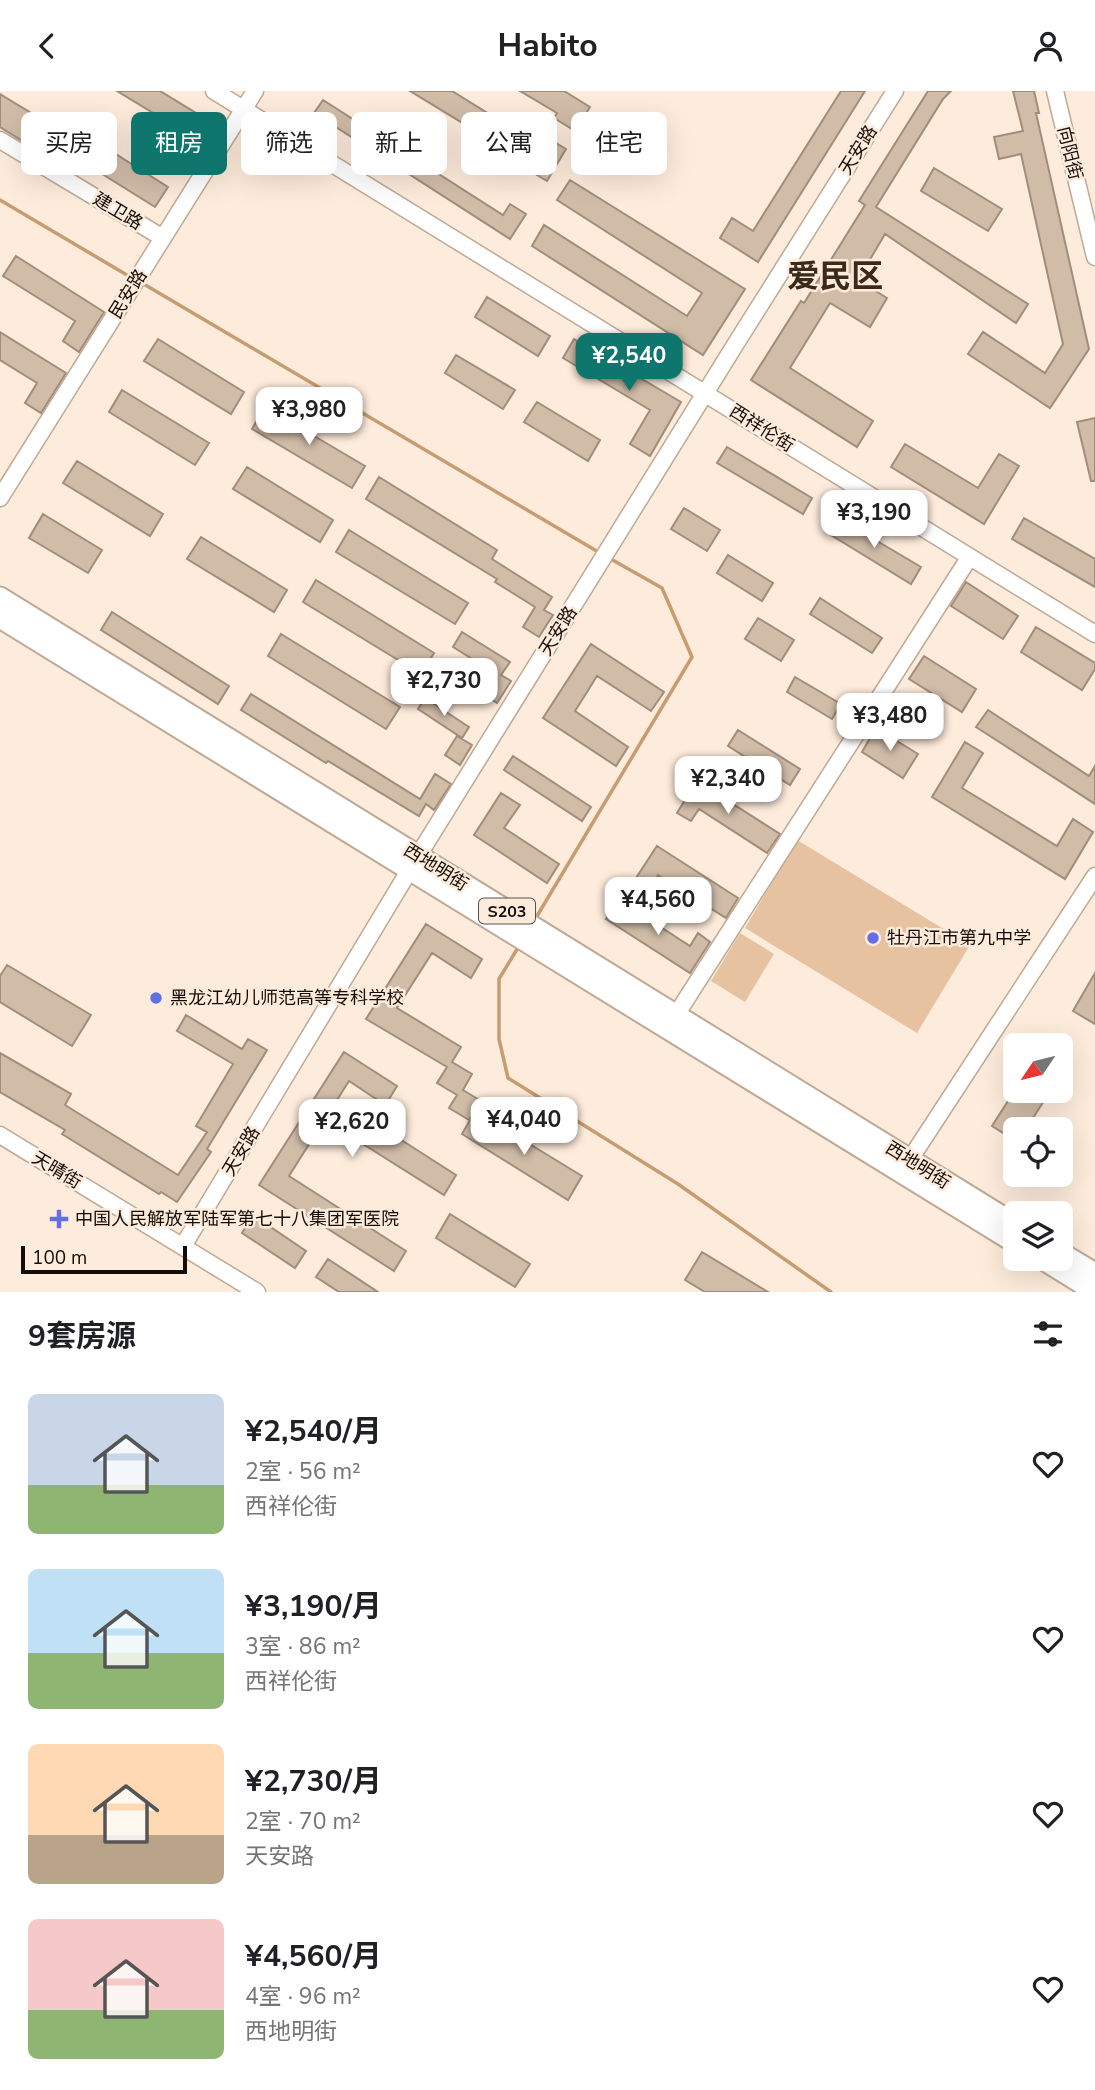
<!DOCTYPE html>
<html lang="zh">
<head>
<meta charset="utf-8">
<style>
	:root { --surface:#fff; --page:#f2f2f2; --text:#202124; --muted:#757577; --accent:#0f766e }
	body { margin:0; font-family:"Nunito Sans","Noto Sans SC",sans-serif; background:var(--page); color:var(--text); height:100vh; display:flex; flex-direction:column; font-size:26px; white-space:nowrap }
	* { box-sizing:border-box; margin:0 }
	p { font-size:23px; color:var(--muted) }
	.icon { flex:none; width:38px; height:38px; fill:none; stroke:currentColor; stroke-width:2; stroke-linecap:round; stroke-linejoin:round }
	.map { position:relative; height:1201px; overflow:hidden }
	.drawer { display:flex; flex-direction:column; background:var(--surface); flex:1 }
	.drawer>* { flex:none }
	.banner { position:absolute; left:21px; top:21px; width:700px; height:63px; display:flex; gap:14px }
	.needle { width:46px; rotate:235deg }
	.fabs { position:absolute; left:1003px; top:942px; display:grid; gap:14px }
	.fabs a { display:grid; place-items:center; width:70px; height:70px; border-radius:10px; background:var(--surface); box-shadow:0 7px 28px #0002; font-size:35px }
	.scale { position:absolute; left:21px; bottom:18px; width:166px; box-sizing:border-box; padding-left:7px; border:4px solid #140d07; border-top:0; font-size:19px; line-height:24px; white-space:nowrap; color:#140d07; -webkit-text-stroke:5px #fdebdb; paint-order:stroke }
	.price { position:absolute; translate:-50% -60px; padding:0 16px; border-radius:14px; background:#fff; color:#222; font-size:23px; line-height:46px; filter:drop-shadow(0 2px 4px #0008) }
	.price::after { content:''; position:absolute; left:50%; top:42px; width:21px; height:16px; margin-left:-10px; background:inherit; clip-path:polygon(0 0,100% 0,50% 100%) }
	.price.selected { background:var(--accent); color:#fff }
	ul { padding:0; list-style:none }
	li { display:flex; align-items:center; gap:21px; height:175px; padding:0 28px }
	li span { display:grid; place-items:center; flex:none; width:196px; height:140px; border-radius:10px; color:#555 }
	li>.icon { margin-inline-start:auto }
	span .icon { width:84px; height:84px; fill:#fffc; stroke-width:1 }
	li b { font-size:30px }
	h2 { display:flex; justify-content:space-between; align-items:center; height:84px; padding:0 28px; font-size:30px }
	.tag { padding:0 24px; border-radius:10px; background:var(--surface); box-shadow:0 7px 28px #0002; font-size:24px; line-height:63px }
	.tag.selected { background:var(--accent); color:#fff }
	header { display:flex; justify-content:space-between; align-items:center; height:91px; padding:0 28px; background:var(--surface); font-size:32px; font-weight:700 }
	.map>svg:first-child { display:block }
</style>
</head>
<body>
<header><svg class="icon" aria-label="back" viewBox="0 0 24 24"><path d="M15 5l-7 7 7 7"/></svg>Habito<svg class="icon" aria-label="person" viewBox="0 0 24 24"><circle cx="12" cy="8" r="4"/><path d="M4 21q1-7 8-7t8 7"/></svg></header>
<div class="map">
<svg width="1095" height="1201" viewBox="0 0 1095 1201">
	<rect width="100%" height="100%" fill="#fdebdb"/>
	<path fill="#e7c2a0" d="M 797,749 L 970,854 L 917,942 L 745,837 Z
		M 740,842 L 774,863 L 745,911 L 711,890 Z"/>
	<g fill="none" stroke-linecap="round" stroke-linejoin="round">
		<path stroke="#c89c71" stroke-width="3.5" d="M 0,109 L 132,187
			M 142,192 L 600,462
			M 534,830 L 692,566 L 662,497 L 609,467
			M 519,855 L 499,888 L 499,948 L 508,987 L 678,1093 L 831,1201"/>
	</g>
	<path fill="#d1bca8" stroke="#a18d7a" stroke-width="2" d="M 117,0 L 160,0 L 211,31 L 199,50 Z
		M 410,0 L 452,0 L 539,54 L 544,45 L 566,58 L 547,90 L 525,77 L 528,72 Z
		M 520,0 L 564,0 L 590,16 L 575,40 L 554,27 L 557,22 Z
		M 841,0 L 865,0 L 758,171 L 720,147 L 732,127 L 753,140 Z
		M 928,0 L 951,0 L 943,8 L 876,116 L 1028,213 L 1016,232 L 885,143 L 858,189 L 887,207 L 870,236 L 830,212 L 790,277 L 873,330 L 857,356 L 751,289 L 801,210 L 804,212 L 865,114 L 859,110 Z
		M 1013,0 L 1034,0 L 1039,22 L 1036,22 L 1089,258 L 1050,317 L 968,263 L 983,241 L 1045,282 L 1063,253 L 1021,63 L 999,68 L 994,46 L 1023,40 Z
		M 0,3 L 71,46 L 76,38 L 168,96 L 155,116 L 54,53 L 47,65 L 0,36 Z
		M 323,9 L 503,124 L 510,113 L 526,123 L 510,148 L 314,22 Z
		M 934,77 L 1002,118 L 988,140 L 921,100 Z
		M 570,89 L 745,198 L 703,264 L 532,155 L 544,134 L 687,225 L 702,202 L 557,109 Z
		M 16,165 L 104,221 L 79,261 L 63,250 L 75,230 L 3,185 Z
		M 487,206 L 550,245 L 538,265 L 475,226 Z
		M 0,241 L 66,282 L 41,322 L 25,312 L 37,292 L 0,269 Z
		M 158,248 L 244,301 L 231,323 L 144,270 Z
		M 574,248 L 681,311 L 650,365 L 630,353 L 650,319 L 563,267 Z
		M 456,264 L 515,299 L 503,318 L 445,282 Z
		M 122,299 L 209,352 L 195,374 L 109,321 Z
		M 537,311 L 600,349 L 588,370 L 524,331 Z
		M 265,316 L 365,375 L 352,397 L 252,338 Z
		M 1095,327 L 1095,390 L 1091,390 L 1077,331 Z
		M 905,353 L 978,397 L 999,363 L 1019,375 L 984,433 L 891,376 Z
		M 727,356 L 812,407 L 803,423 L 717,372 Z
		M 77,370 L 163,423 L 150,445 L 63,392 Z
		M 247,376 L 333,429 L 320,451 L 233,398 Z
		M 379,386 L 497,459 L 492,468 L 552,506 L 544,519 L 553,524 L 539,546 L 523,536 L 535,516 L 495,491 L 497,488 L 366,408 Z
		M 684,417 L 720,439 L 707,460 L 671,438 Z
		M 43,423 L 102,459 L 88,482 L 29,447 Z
		M 835,425 L 921,476 L 911,493 L 826,441 Z
		M 1024,427 L 1095,468 L 1095,496 L 1012,448 Z
		M 349,439 L 468,512 L 455,533 L 336,461 Z
		M 201,446 L 287,499 L 274,521 L 187,468 Z
		M 728,464 L 773,492 L 762,510 L 717,482 Z
		M 316,489 L 434,562 L 421,583 L 303,511 Z
		M 966,491 L 1018,525 L 1003,548 L 951,515 Z
		M 820,507 L 882,547 L 872,562 L 810,523 Z
		M 112,521 L 229,595 L 218,613 L 101,539 Z
		M 758,527 L 794,549 L 781,570 L 745,548 Z
		M 1036,536 L 1095,572 L 1095,578 L 1082,599 L 1021,561 Z
		M 462,541 L 510,571 L 501,584 L 511,590 L 497,612 L 480,601 L 493,581 L 453,556 Z
		M 281,543 L 400,616 L 386,638 L 268,565 Z
		M 591,553 L 664,601 L 651,620 L 597,585 L 582,609 L 575,620 L 628,656 L 616,675 L 543,627 Z
		M 924,565 L 976,598 L 962,621 L 909,588 Z
		M 795,586 L 841,613 L 832,628 L 787,601 Z
		M 251,603 L 420,708 L 435,683 L 451,693 L 434,719 L 426,713 L 419,725 L 328,670 L 326,672 L 241,619 Z
		M 425,607 L 469,636 L 462,647 L 418,618 Z
		M 988,619 L 1089,685 L 1095,675 L 1095,713 L 976,636 Z
		M 876,637 L 918,663 L 903,687 L 862,661 Z
		M 738,639 L 800,678 L 790,694 L 728,655 Z
		M 457,645 L 472,654 L 460,674 L 445,664 Z
		M 965,651 L 983,662 L 962,697 L 1057,755 L 1073,728 L 1093,741 L 1065,788 L 932,706 Z
		M 513,665 L 591,716 L 582,730 L 504,679 Z
		M 697,690 L 780,743 L 767,762 L 699,718 L 691,730 L 677,722 Z
		M 501,702 L 520,714 L 504,737 L 559,773 L 547,792 L 474,744 Z
		M 657,755 L 738,807 L 726,827 L 658,784 L 650,796 L 636,787 Z
		M 619,809 L 690,855 L 698,842 L 710,851 L 690,882 L 606,828 Z
		M 426,833 L 482,868 L 471,887 L 432,862 L 397,917 L 461,956 L 452,971 L 472,983 L 463,999 L 481,1010 L 469,1029 L 449,1017 L 457,1004 L 437,992 L 447,976 L 366,928 Z
		M 7,874 L 91,924 L 72,955 L 0,911 L 0,885 Z
		M 1095,882 L 1095,933 L 1073,920 Z
		M 186,924 L 242,958 L 248,948 L 267,959 L 207,1058 L 211,1061 L 177,1111 L 161,1101 L 159,1103 L 62,1043 L 65,1039 L 0,1001 L 0,962 L 71,1003 L 65,1014 L 178,1084 L 207,1041 L 196,1035 L 233,973 L 177,940 Z
		M 344,961 L 397,995 L 386,1013 L 403,1025 L 392,1043 L 456,1084 L 444,1104 L 355,1048 L 379,1010 L 349,990 L 289,1085 L 406,1160 L 394,1180 L 259,1094 Z
		M 1015,999 L 1038,999 L 1047,1005 L 1026,1038 L 1015,1038 L 1015,1043 L 1011,1040 L 1008,1045 L 992,1035 Z
		M 473,1024 L 502,1042 L 505,1038 L 582,1085 L 568,1109 L 462,1043 Z
		M 450,1123 L 530,1173 L 515,1196 L 436,1147 Z
		M 253,1124 L 306,1160 L 295,1177 L 242,1142 Z
		M 702,1161 L 768,1201 L 705,1201 L 685,1189 Z
		M 328,1168 L 378,1201 L 339,1201 L 316,1186 Z"/>
	<g fill="none" stroke-linecap="round" stroke-linejoin="round">
		<g stroke="#bea995" stroke-width="19">
			<path id="minor" d="M 214,0 L 1095,543
				M 1055,0 L 1095,166
				M 0,49 L 163,147
				M 0,407 L 255,0
				M 676,924 L 969,467
				M 0,1044 L 257,1201
				M 905,1076 L 1095,785
				M 183,1155 L 418,765 L 735,254 L 895,0"/>
		</g>
		<g stroke="#bea995" stroke-width="23">
			<path id="major" d="M 0,506 L 1015,1133
				M 0,527 L 1015,1152
				M 1060,1161 L 1095,1182
				M 1040,1167 L 1095,1201"/>
		</g>
		<use href="#minor" stroke="#fff" stroke-width="16"/>
		<use href="#major" stroke="#fff" stroke-width="19"/>
	</g>
	<g fill="#626fe7" stroke="#fdebdb" stroke-width="2.5">
		<circle cx="873" cy="847" r="7"/>
		<circle cx="156" cy="907" r="7"/>
		<path d="M55.5 1117.5h7v7h7v7h-7v7h-7v-7h-7v-7h7z"/>
	</g>
	<g text-anchor="middle" stroke-width="5" stroke-linejoin="round" paint-order="stroke">
		<rect fill="#fdebdb" stroke="#5a5047" stroke-width="2" x="479" y="807.5" width="56" height="25" rx="5"/>
		<g font-size="16" font-weight="bold" fill="#140d07">
			<text x="507" y="826">S203</text>
		</g>
		<g font-size="18" fill="#140d07" stroke="#fdebdb">
			<text transform="translate(858 59) rotate(-58)" y="6">天安路</text>
			<text transform="translate(1070 62) rotate(76)" y="6">向阳街</text>
			<text transform="translate(118 120) rotate(31)" y="6">建卫路</text>
			<text transform="translate(128 203) rotate(-58)" y="6">民安路</text>
			<text transform="translate(762 337) rotate(32)" y="6">西祥伦街</text>
			<text transform="translate(558 540) rotate(-58)" y="6">天安路</text>
			<text transform="translate(436 776) rotate(32)" y="6">西地明街</text>
			<text transform="translate(241 1060) rotate(-59)" y="6">天安路</text>
			<text transform="translate(918 1074) rotate(32)" y="6">西地明街</text>
			<text transform="translate(57 1079) rotate(31)" y="6">天晴街</text>
		</g>
		<g font-size="18" fill="#140d07" stroke="#fdebdb" text-anchor="start">
			<text x="887" y="853">牡丹江市第九中学</text>
			<text x="170" y="913">黑龙江幼儿师范高等专科学校</text>
			<text x="75" y="1134">中国人民解放军陆军第七十八集团军医院</text>
		</g>
		<g font-size="32" font-weight="bold" fill="#3b2a1a" stroke="#fdebdb">
			<text x="835" y="196">爱民区</text>
		</g>
	</g>
</svg>
<div class="fabs">
<a><svg class="needle" viewBox="-14 -14 28 28"><path d="M0-13l5 13h-10z" fill="#e53935"/><path d="M0 13l5-13h-10z" fill="#757577"/></svg></a>
<a><svg class="icon" aria-label="locate" viewBox="0 0 24 24"><circle cx="12" cy="12" r="6"/><path d="M12 2v4M12 18v4M2 12h4M18 12h4"/></svg></a>
<a><svg class="icon" aria-label="layers" viewBox="0 0 24 24"><path d="M12 4l9 5-9 5-9-5zM3 14l9 5 9-5"/></svg></a>
</div>
<div class="scale">100 m</div>
<b class="price selected" style="left:629px;top:302px">¥2,540</b>
<b class="price" style="left:309px;top:356px">¥3,980</b>
<b class="price" style="left:874px;top:459px">¥3,190</b>
<b class="price" style="left:444px;top:627px">¥2,730</b>
<b class="price" style="left:890px;top:662px">¥3,480</b>
<b class="price" style="left:728px;top:725px">¥2,340</b>
<b class="price" style="left:658px;top:846px">¥4,560</b>
<b class="price" style="left:524px;top:1066px">¥4,040</b>
<b class="price" style="left:352px;top:1068px">¥2,620</b>
<div class="banner">
<a class="tag">买房</a>
<a class="tag selected">租房</a>
<a class="tag">筛选</a>
<a class="tag">新上</a>
<a class="tag">公寓</a>
<a class="tag">住宅</a>
</div>
</div>
<section class="drawer">
<h2>9套房源<svg class="icon" aria-label="filters" viewBox="0 0 24 24"><path d="M4 7h16M4 17h16"/><circle cx="9" cy="7" r="2"/><circle cx="15" cy="17" r="2"/></svg></h2>
<ul>
<li><span style="background:linear-gradient(#c9d6e8 65%,#8fb573 0)"><svg class="icon" aria-label="home" viewBox="0 0 24 24"><path d="M3 11l9-7 9 7M6 9v11h12V9"/></svg></span><div><b>¥2,540/月</b><p>2室 · 56 m²</p><p>西祥伦街</p></div><svg class="icon" aria-label="heart" viewBox="0 0 24 24"><path d="M12 20l-8-8c-3-5 5-10 8-4 3-6 11-1 8 4z"/></svg></li>
<li><span style="background:linear-gradient(#bfe0f5 60%,#8fb573 0)"><svg class="icon" aria-label="home" viewBox="0 0 24 24"><path d="M3 11l9-7 9 7M6 9v11h12V9"/></svg></span><div><b>¥3,190/月</b><p>3室 · 86 m²</p><p>西祥伦街</p></div><svg class="icon" aria-label="heart" viewBox="0 0 24 24"><path d="M12 20l-8-8c-3-5 5-10 8-4 3-6 11-1 8 4z"/></svg></li>
<li><span style="background:linear-gradient(#ffd9b3 65%,#b9a48a 0)"><svg class="icon" aria-label="home" viewBox="0 0 24 24"><path d="M3 11l9-7 9 7M6 9v11h12V9"/></svg></span><div><b>¥2,730/月</b><p>2室 · 70 m²</p><p>天安路</p></div><svg class="icon" aria-label="heart" viewBox="0 0 24 24"><path d="M12 20l-8-8c-3-5 5-10 8-4 3-6 11-1 8 4z"/></svg></li>
<li><span style="background:linear-gradient(#f6c9c9 65%,#8fb573 0)"><svg class="icon" aria-label="home" viewBox="0 0 24 24"><path d="M3 11l9-7 9 7M6 9v11h12V9"/></svg></span><div><b>¥4,560/月</b><p>4室 · 96 m²</p><p>西地明街</p></div><svg class="icon" aria-label="heart" viewBox="0 0 24 24"><path d="M12 20l-8-8c-3-5 5-10 8-4 3-6 11-1 8 4z"/></svg></li>
</ul>
</section>
</body>
</html>
